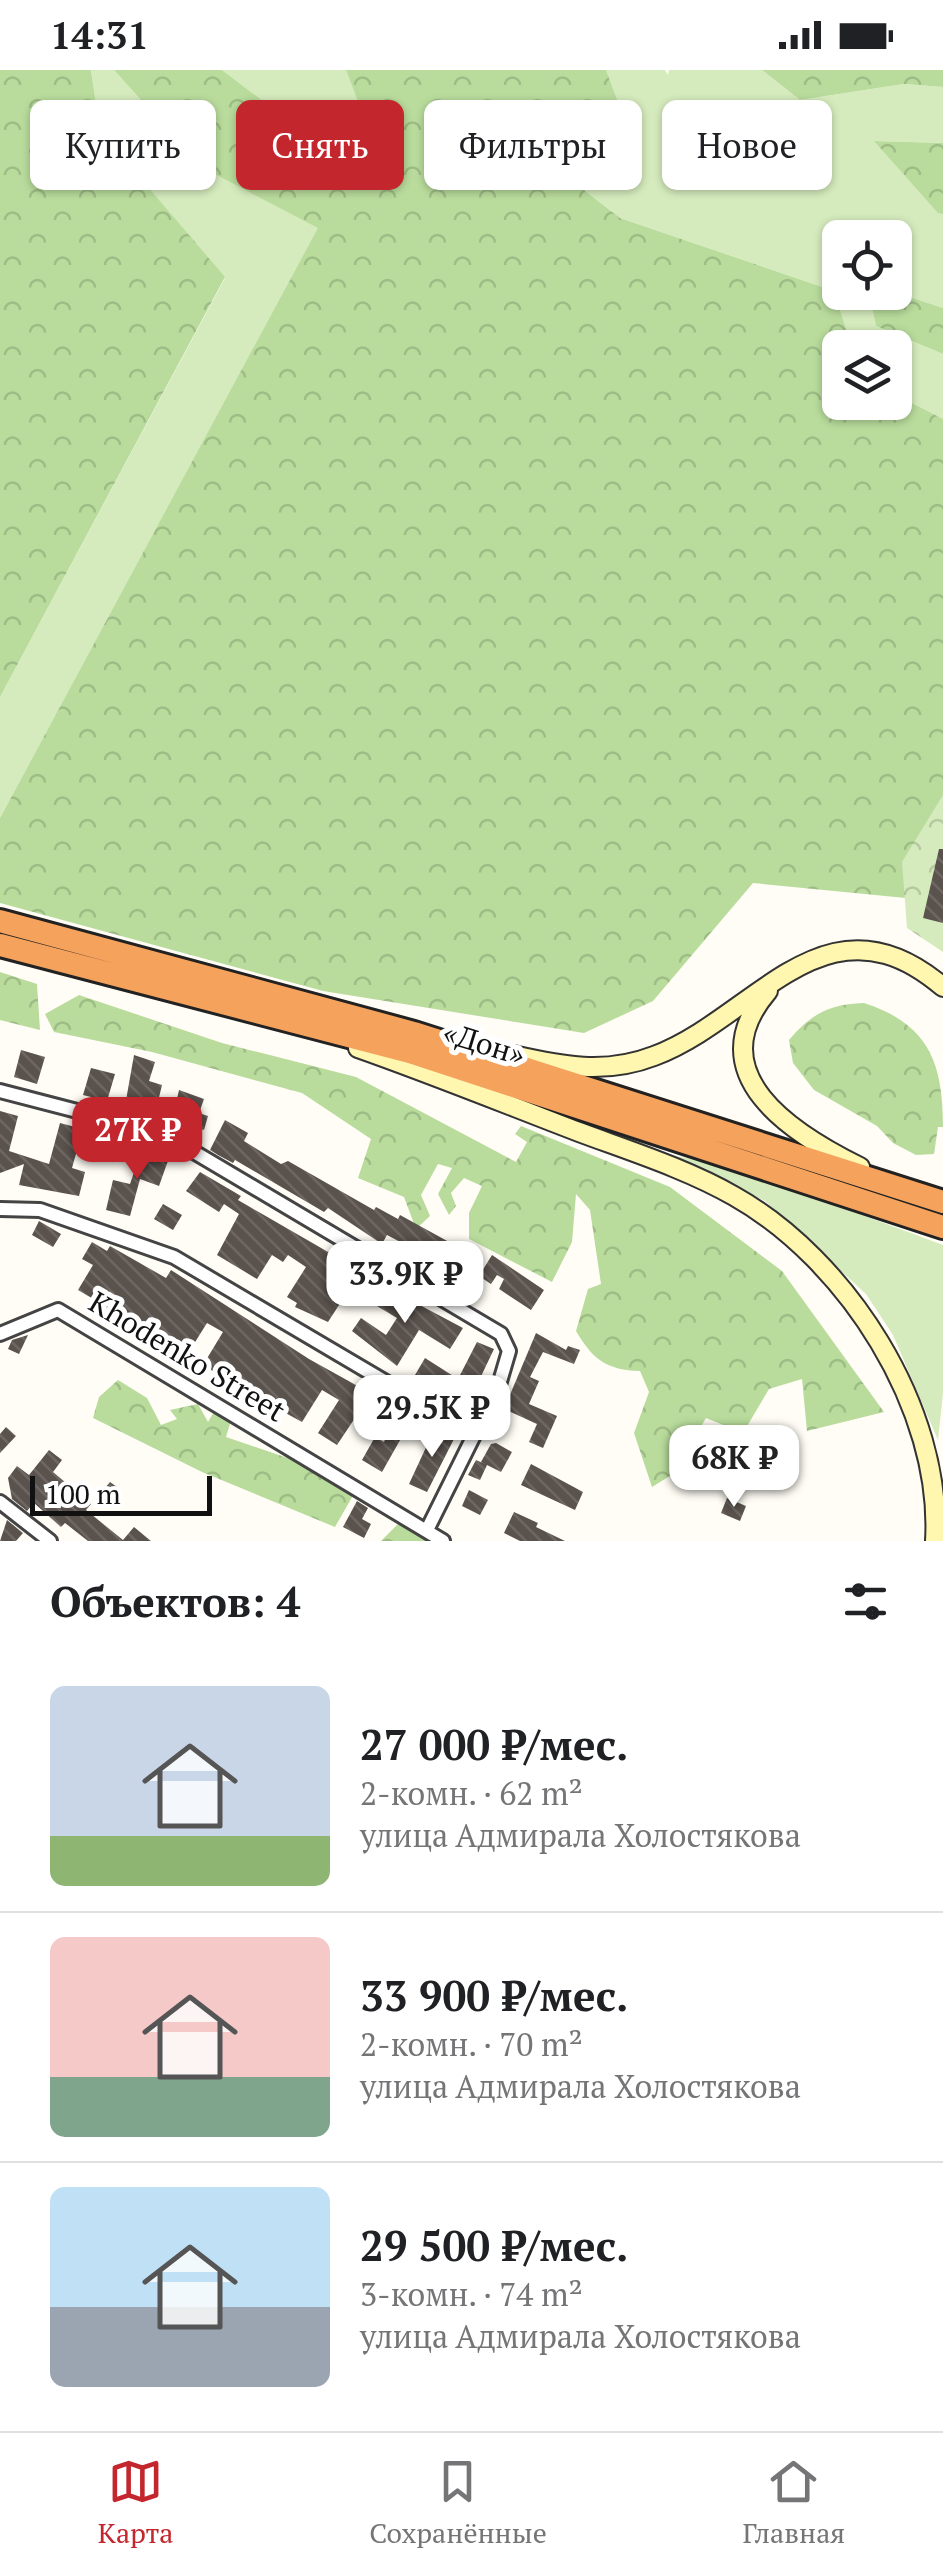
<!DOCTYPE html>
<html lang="ru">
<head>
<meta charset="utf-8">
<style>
	:root { --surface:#fff; --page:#f6f6f6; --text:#202124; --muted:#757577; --line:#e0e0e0; --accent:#c4262e }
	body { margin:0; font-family:"PT Serif",serif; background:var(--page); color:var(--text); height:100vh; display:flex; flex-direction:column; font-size:38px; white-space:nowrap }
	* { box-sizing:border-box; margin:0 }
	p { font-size:32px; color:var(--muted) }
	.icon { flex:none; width:55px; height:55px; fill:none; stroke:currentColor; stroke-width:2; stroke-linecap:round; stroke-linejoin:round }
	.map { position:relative; height:1471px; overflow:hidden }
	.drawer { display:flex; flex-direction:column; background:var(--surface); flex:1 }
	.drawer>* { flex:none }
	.banner { position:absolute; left:30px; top:30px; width:885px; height:90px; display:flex; gap:20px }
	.fabs { position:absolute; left:822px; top:150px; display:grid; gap:20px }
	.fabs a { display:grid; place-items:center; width:90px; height:90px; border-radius:15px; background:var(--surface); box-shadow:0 2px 8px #0004; font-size:50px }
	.scale { position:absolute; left:30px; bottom:25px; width:182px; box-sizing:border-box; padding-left:10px; border:5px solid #111; border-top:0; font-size:28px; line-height:35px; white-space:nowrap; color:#111; -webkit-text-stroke:8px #fff; paint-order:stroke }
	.price { position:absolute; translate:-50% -85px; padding:0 22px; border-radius:20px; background:#fff; color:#222; font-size:32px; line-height:65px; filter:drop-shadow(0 2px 5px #0008) }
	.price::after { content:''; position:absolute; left:50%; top:60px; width:30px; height:22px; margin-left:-15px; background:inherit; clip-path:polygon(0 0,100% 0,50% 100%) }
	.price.active { background:var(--accent); color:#fff }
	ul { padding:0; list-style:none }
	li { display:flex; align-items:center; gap:30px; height:250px; padding:0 50px }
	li+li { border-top:2px solid var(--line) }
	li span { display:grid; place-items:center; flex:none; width:280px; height:200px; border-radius:15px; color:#555 }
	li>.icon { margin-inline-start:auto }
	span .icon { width:120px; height:120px; fill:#fffc; stroke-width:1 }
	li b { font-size:42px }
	h2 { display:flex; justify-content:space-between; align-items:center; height:120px; padding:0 50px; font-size:42px }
	.tag { padding:0 35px; border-radius:15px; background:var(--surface); box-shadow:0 2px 8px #0004; font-size:35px; line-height:90px }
	.tag.active { background:var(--accent); color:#fff }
	.status { display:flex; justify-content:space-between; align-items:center; height:70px; padding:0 50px; background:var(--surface); direction:ltr }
	.status svg { height:28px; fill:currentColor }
	.menu { display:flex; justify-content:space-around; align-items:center; height:140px; border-top:2px solid var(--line); background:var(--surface); font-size:28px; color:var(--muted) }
	.menu a { display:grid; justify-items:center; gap:5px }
	.menu .active { color:var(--accent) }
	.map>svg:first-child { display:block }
</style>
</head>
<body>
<div class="status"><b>14:31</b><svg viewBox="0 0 49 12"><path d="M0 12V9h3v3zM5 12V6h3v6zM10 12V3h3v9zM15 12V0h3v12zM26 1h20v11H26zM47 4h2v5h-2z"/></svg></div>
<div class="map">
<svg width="943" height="1471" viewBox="0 0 943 1471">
	<defs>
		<pattern id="forest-crowns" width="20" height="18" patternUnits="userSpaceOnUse" patternTransform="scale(2.5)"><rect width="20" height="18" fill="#b9dc9c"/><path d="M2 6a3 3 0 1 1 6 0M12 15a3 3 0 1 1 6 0" fill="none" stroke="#9ebc85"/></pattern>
		<pattern id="park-crowns" width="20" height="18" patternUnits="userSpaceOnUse" patternTransform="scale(2.5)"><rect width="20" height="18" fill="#d5ebbd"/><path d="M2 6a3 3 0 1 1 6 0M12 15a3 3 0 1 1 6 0" fill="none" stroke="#b6c8a1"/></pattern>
		<pattern id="building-back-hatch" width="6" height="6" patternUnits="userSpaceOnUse" patternTransform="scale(2.5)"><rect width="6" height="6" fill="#5a524d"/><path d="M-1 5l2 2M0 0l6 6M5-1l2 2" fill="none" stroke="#6d6662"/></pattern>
	</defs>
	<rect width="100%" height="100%" fill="#fffdf5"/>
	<path fill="#d5ebbd" d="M 91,0 L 114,0 L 201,97 L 319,158 L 0,748 L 0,627 L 225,208 L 100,61 Z
		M 222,0 L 346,0 L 375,70 L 287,49 Z
		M 606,0 L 665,0 L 668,5 L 669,0 L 762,0 L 800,30 L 904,14 L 943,17 L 943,73 L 875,71 L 943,144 L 943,238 L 895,222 L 895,168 L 840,168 L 840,222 L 869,223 L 876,256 L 943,284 L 943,349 L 895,324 L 895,278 L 852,277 L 834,221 L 620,148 L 524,73 L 625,50 Z
		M 673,1086 L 722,1093 L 943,1175 L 943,1323 L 938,1370 L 893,1265 L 866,1224 L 765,1131 Z"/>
	<path fill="url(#forest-crowns)" d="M 0,0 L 91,0 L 100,61 L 225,207 L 0,627 Z
		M 114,0 L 222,0 L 287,49 L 373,70 L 346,0 L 606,0 L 625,50 L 525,74 L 620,148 L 834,221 L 852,277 L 840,278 L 840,332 L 895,332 L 895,324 L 943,349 L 943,767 L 906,828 L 753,813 L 653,931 L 584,963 L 323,921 L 0,833 L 0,748 L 318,158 L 201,97 Z
		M 762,0 L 943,0 L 943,17 L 904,14 L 800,30 Z
		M 874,71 L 943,73 L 943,144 L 938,143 Z
		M 895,222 L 943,238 L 943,284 L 876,256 L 869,223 Z
		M 0,902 L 37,914 L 40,960 L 0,950 Z
		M 79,925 L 222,973 L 356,1007 L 516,1092 L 527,1072 L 515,1064 L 521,1056 L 670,1117 L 782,1201 L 884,1342 L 807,1361 L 802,1309 L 769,1319 L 743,1363 L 706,1348 L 673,1404 L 652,1417 L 634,1363 L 649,1322 L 640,1301 C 607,1300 593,1290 576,1261 L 588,1219 L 601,1214 L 590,1140 L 576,1124 L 572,1172 L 552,1212 L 469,1169 L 469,1143 L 482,1116 L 464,1108 L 451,1123 L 456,1136 L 449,1145 L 438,1124 L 452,1098 L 438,1094 L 421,1125 L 430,1146 L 416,1159 L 404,1127 L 358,1108 L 371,1069 L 302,1023 L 152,982 L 54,962 L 45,944 Z
		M 864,933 C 929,954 943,993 943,1057 L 938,1057 L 934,1084 L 916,1085 L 893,1073 L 877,1056 L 814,1020 L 793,993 L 789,970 C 812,943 830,934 864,933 Z
		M 118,1310 L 147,1328 L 161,1355 L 177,1349 L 170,1340 L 198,1334 L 208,1352 L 215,1340 L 232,1347 L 226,1367 L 317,1398 L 355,1422 L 335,1457 L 202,1402 L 93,1348 L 99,1327 Z
		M 398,1454 L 433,1471 L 381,1471 Z"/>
	<path fill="url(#park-crowns)" d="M 943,725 L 943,882 L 907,858 L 902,792 Z"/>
	<path fill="url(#building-back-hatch)" d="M 939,779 L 943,779 L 943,853 L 923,848 Z
		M 21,980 L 45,987 L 37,1014 L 14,1007 Z
		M 134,985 L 155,992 L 149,1011 L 162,1015 L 155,1044 L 125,1036 Z
		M 91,998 L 115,1004 L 107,1031 L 83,1025 Z
		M 179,1020 L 204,1029 L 199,1043 L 208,1046 L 204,1060 L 195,1057 L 192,1068 L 171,1056 Z
		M 0,1041 L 18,1046 L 9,1081 L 49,1094 L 60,1053 L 83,1059 L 72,1098 L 85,1102 L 79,1126 L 19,1115 L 24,1094 L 0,1103 Z
		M 225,1050 L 248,1063 L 244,1071 L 281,1094 L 288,1091 L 374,1140 L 376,1137 L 398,1149 L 400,1145 L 449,1172 L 447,1177 L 476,1197 L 465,1214 L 444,1200 L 446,1196 L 387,1165 L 382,1174 L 328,1138 L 324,1142 L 235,1090 L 233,1093 L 218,1085 L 210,1080 Z
		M 142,1079 L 169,1088 L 159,1116 L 140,1109 L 130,1146 L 106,1140 L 113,1110 L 130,1114 Z
		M 200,1102 L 241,1126 L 238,1130 L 361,1201 L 328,1252 L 295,1237 L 297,1233 L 287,1227 L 306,1197 L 288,1185 L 283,1192 L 272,1185 L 257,1209 L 217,1185 L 239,1144 L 224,1134 L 219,1142 L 186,1121 Z
		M 163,1134 L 182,1145 L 173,1160 L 154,1149 Z
		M 39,1151 L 61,1164 L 53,1177 L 32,1165 Z
		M 92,1172 L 107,1181 L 110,1176 L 166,1208 L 171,1200 L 309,1289 L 381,1329 L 370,1349 L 359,1342 L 337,1375 L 318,1363 L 339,1330 L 322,1320 L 302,1352 L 247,1322 L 203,1295 L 223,1262 L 207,1253 L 187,1285 L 132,1251 L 128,1257 L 104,1242 L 107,1237 L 78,1220 L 93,1195 L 82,1189 Z
		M 492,1185 L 544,1220 L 531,1240 L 499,1219 L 504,1209 L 497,1205 L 491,1214 L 479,1206 Z
		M 382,1215 L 463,1258 L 450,1279 L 419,1260 L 397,1296 L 352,1261 L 361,1248 L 386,1265 L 397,1248 L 372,1233 Z
		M 536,1263 L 566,1280 L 568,1276 L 580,1280 L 574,1294 L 543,1282 L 530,1307 L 539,1311 L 529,1334 L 557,1346 L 543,1378 L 529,1372 L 537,1354 L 504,1339 Z
		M 28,1265 L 19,1284 L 8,1279 L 12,1270 Z
		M 477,1272 L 494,1279 L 465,1340 L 443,1330 L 445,1324 L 415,1305 L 425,1288 L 458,1309 Z
		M 397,1340 L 412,1349 L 382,1402 L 362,1390 L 375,1367 L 384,1372 Z
		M 6,1357 L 16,1366 L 0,1383 L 0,1364 Z
		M 435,1358 L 455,1367 L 427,1422 L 409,1414 Z
		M 496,1373 L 512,1382 L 501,1402 L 487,1395 L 480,1410 L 468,1405 L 476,1390 L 485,1394 L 481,1392 L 491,1374 Z
		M 49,1380 L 62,1390 L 53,1402 L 91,1434 L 86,1440 L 123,1470 L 134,1457 L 151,1471 L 88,1471 L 65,1453 L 61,1457 L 34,1433 L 27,1441 L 12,1429 L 8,1408 L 17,1396 L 29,1405 Z
		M 531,1394 L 583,1422 L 575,1440 L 521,1415 Z
		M 110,1412 L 121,1420 L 110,1433 L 99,1425 Z
		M 469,1420 L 488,1430 L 480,1445 L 462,1436 Z
		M 727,1428 L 746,1436 L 740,1451 L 721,1443 Z
		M 357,1431 L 368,1438 L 362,1449 L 371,1454 L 364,1468 L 343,1457 Z
		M 514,1442 L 538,1453 L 536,1457 L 565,1471 L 520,1471 L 504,1463 Z
		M 7,1450 L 23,1463 L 16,1471 L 0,1471 Z"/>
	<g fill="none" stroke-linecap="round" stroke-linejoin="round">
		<g stroke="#444" stroke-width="18">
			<path id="street" d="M 0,1021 L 162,1063 L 501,1264 L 509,1281 L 499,1315 L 427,1460
				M 0,1139 L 40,1140 L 174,1187 L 474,1364
				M 0,1264 L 58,1240 L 443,1471
				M 0,1432 L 50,1471"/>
		</g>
		<g stroke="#333" stroke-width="22">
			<path id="secondary" d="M 768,921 C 697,1004 793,1064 860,1097
				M 358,978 C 432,1004 506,1034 579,1062 C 630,1081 687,1099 734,1126 C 846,1189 943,1338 935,1471
				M 513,985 C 562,996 605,1005 654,986 C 756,948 826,817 943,917"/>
		</g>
		<g stroke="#222" stroke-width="28">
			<path id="highway" d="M 0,851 L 414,963 L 943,1132
				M 0,875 L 410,982 L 943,1157"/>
		</g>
		<use href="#street" stroke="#fff" stroke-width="12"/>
		<use href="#secondary" stroke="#fff6b0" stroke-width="18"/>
		<use href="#highway" stroke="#f5a25d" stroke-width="22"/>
	</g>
	<g text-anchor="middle" stroke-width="10" stroke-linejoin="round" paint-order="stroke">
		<g font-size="30" fill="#111" stroke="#fff">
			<text transform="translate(484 974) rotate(17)" y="10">«Дон»</text>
			<text transform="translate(187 1287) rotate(31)" y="10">Khodenko Street</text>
		</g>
	</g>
</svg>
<div class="fabs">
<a><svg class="icon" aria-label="locate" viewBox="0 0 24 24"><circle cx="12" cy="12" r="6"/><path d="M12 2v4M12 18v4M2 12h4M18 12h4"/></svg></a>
<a><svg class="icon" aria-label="layers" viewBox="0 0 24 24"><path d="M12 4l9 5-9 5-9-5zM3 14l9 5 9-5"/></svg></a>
</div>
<div class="scale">100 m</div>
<b class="price active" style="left:137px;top:1112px">27K ₽</b>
<b class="price" style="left:405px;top:1256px">33.9K ₽</b>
<b class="price" style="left:432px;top:1390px">29.5K ₽</b>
<b class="price" style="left:734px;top:1440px">68K ₽</b>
<div class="banner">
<a class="tag">Купить</a>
<a class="tag active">Снять</a>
<a class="tag">Фильтры</a>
<a class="tag">Новое</a>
</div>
</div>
<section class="drawer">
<h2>Объектов: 4<svg class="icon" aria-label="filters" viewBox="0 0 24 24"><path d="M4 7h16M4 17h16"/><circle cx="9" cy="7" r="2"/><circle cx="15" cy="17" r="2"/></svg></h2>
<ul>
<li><span style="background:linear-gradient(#c9d6e8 75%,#8fb573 0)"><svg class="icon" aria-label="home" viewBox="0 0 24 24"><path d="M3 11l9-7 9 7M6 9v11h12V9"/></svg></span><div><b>27 000 ₽/мес.</b><p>2-комн. · 62 m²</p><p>улица Адмирала Холостякова</p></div></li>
<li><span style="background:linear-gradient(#f6c9c9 70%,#7fa58c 0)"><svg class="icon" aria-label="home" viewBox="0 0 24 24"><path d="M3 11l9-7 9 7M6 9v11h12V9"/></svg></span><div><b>33 900 ₽/мес.</b><p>2-комн. · 70 m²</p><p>улица Адмирала Холостякова</p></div></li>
<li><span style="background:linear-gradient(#bfe0f5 60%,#9aa5b1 0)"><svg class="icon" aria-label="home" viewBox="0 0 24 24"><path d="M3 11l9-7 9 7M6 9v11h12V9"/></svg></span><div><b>29 500 ₽/мес.</b><p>3-комн. · 74 m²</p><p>улица Адмирала Холостякова</p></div></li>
</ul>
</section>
<nav class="menu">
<a class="active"><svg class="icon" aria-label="map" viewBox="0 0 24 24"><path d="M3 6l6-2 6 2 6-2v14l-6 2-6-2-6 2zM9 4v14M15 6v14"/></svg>Карта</a>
<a><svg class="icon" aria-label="saved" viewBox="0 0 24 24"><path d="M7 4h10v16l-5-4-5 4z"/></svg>Сохранённые</a>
<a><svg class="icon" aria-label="home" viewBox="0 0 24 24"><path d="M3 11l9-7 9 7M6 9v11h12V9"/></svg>Главная</a>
</nav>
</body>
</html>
